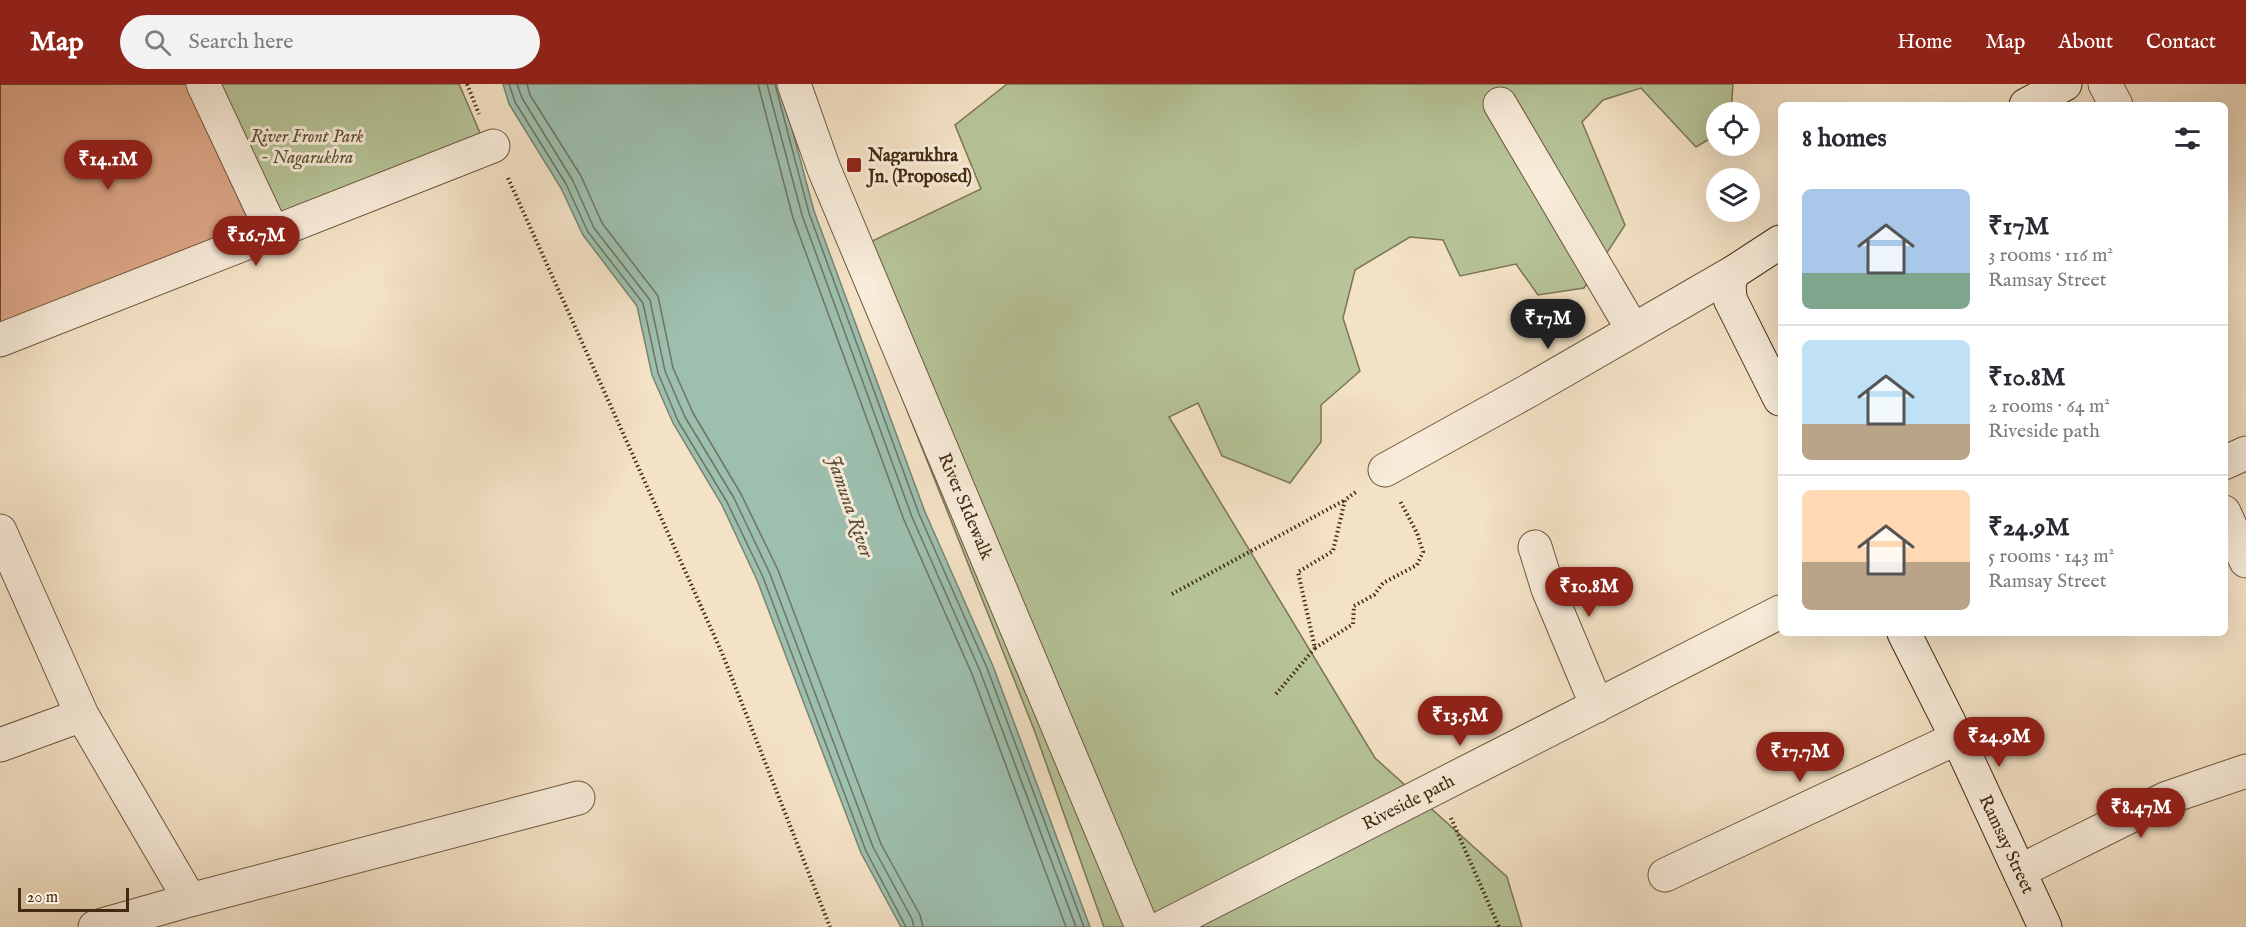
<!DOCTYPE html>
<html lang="en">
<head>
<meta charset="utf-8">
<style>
	:root { --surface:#fff; --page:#f2f2f3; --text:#2b2b33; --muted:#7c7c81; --line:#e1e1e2; --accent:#8f2418 }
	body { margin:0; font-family:"IM FELL English",serif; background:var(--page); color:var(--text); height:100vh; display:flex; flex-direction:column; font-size:22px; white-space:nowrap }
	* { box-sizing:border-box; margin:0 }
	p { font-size:20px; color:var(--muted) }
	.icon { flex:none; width:33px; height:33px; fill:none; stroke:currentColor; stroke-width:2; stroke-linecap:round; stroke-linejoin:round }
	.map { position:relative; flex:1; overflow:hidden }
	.panel { position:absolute; left:1778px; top:18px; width:450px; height:534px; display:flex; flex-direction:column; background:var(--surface); border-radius:9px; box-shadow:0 6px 24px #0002 }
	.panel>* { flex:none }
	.controls { position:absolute; left:1706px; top:18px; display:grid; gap:12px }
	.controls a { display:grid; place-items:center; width:54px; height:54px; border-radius:50%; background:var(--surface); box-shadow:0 6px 24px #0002; font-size:30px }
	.scale { position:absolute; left:18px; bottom:15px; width:111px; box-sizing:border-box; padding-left:6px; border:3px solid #42290f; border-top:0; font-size:16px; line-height:21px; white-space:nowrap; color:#42290f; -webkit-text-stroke:4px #f8ecda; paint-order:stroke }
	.price { position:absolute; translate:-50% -51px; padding:0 14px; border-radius:21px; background:var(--accent); color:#fff; font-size:20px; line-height:39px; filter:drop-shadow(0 2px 3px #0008) }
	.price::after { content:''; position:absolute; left:50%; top:36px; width:18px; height:14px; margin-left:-9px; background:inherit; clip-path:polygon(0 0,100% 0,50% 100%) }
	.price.on { background:#222; color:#fff }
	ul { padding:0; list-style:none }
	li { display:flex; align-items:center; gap:18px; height:150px; padding:0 24px }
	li+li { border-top:2px solid var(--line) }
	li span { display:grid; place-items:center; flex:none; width:168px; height:120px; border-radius:9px; color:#555 }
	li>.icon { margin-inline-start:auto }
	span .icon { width:72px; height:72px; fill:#fffc; stroke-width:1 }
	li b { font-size:26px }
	h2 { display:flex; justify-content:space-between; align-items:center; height:72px; padding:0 24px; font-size:26px }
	header { display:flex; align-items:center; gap:36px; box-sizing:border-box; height:84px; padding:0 30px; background:var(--accent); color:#fff }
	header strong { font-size:28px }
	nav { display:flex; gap:33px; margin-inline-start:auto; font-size:21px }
	.search { width:420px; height:54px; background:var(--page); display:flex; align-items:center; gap:15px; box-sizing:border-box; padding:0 21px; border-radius:33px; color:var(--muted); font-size:22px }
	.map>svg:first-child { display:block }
</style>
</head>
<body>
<header>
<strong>Map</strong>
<div class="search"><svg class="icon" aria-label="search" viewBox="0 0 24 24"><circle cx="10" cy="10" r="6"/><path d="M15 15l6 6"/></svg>Search here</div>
<nav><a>Home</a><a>Map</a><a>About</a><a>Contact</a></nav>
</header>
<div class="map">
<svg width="2246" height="843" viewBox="0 0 2246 843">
	<rect width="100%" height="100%" fill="#f4e2c6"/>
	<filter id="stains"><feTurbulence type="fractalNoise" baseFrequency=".00333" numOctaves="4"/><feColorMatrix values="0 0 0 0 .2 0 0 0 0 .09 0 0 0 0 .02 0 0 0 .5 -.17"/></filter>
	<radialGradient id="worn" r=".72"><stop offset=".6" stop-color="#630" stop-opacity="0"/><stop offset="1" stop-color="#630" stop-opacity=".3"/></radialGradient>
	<path fill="#b6c498" stroke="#7c7654" stroke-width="1.5" d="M 210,0 L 459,0 L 484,58 L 276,140 Z
		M 1007,0 L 1733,0 L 1731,28 L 1716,28 L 1716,51 L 1696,63 L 1641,4 L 1603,16 L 1582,38 L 1625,141 L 1584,204 L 1538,211 L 1516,180 L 1460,192 L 1443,156 L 1410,153 L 1355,186 L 1343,234 L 1360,287 L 1321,321 L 1321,358 L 1290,399 L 1222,372 L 1198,319 L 1169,333 L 1375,674 L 1507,793 L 1522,843 L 1104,843 L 1035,648 L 845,170 L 981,105 L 955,41 Z"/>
	<path fill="#9dbfaf" stroke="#79836f" stroke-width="1.5" d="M 503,0 L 780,0 L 814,127 L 925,428 L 993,582 L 1090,843 L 901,843 L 861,769 L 757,496 L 722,421 L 673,339 L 652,291 L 637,222 L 583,151 L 561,104 L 509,20 Z"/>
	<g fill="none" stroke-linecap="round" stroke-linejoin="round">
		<path stroke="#70745f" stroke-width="1.5" d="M 509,0 L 515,18 L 566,100 L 588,148 L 643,219 L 658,289 L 678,337 L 727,418 L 763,493 L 866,767 L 906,843
			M 517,0 L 522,14 L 573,97 L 594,144 L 650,216 L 665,287 L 685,333 L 734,414 L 770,490 L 873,763 L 912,835 L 914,843
			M 527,0 L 530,11 L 581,92 L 602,139 L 658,212 L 673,284 L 693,329 L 741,410 L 778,486 L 881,760 L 920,831 L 923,843
			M 758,0 L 793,134 L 904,436 L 972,590 L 1066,843
			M 767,0 L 802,131 L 912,433 L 980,587 L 1076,843
			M 775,0 L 809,129 L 919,430 L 987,584 L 1084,843"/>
	</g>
	<path fill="#dda687" stroke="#42290f" stroke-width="1.5" d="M 0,0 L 198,0 L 264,146 L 0,251 Z"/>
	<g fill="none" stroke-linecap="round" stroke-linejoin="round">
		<g stroke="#6e573d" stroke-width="35">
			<path id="street" d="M 203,0 L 273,149
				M 794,0 L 824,85 L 1142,843
				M 2105,0 L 2116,21
				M 1500,20 L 1633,246
				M 0,256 L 493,62
				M 2224,379 L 2246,369
				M 1385,386 L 1528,307 L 1734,188
				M 2224,428 L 2246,477
				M 0,447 L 82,631 L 190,816 L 578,714
				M 1535,463 L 1548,505 L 1597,622
				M 0,661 L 82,631
				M 2020,787 L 2167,714 L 2246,687
				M 1665,791 L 1957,654
				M 95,843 L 190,816
				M 1163,843 L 1780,528"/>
		</g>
		<g stroke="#42290f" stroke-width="35">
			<path id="secondary" d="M 2026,21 L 2065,0
				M 1780,158 L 1734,188 L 1729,199 L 1730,215 L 1780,315
				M 1904,549 L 1964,668 L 2045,843"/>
		</g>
		<path stroke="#42290f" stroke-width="4" stroke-dasharray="1.5 3" stroke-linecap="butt" d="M 467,0 L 479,30
			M 508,94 L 722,569 L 830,843
			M 1172,510 L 1345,416
			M 1315,564 L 1353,540 L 1354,522 L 1374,511 L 1383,499 L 1417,481 L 1423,468 L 1417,449 L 1400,417
			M 1276,610 L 1315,564 L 1298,488 L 1333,467 L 1345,416 L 1357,407
			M 1451,734 L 1499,843"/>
		<use href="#street" stroke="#f8ecda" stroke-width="33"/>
		<use href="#secondary" stroke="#f8ecda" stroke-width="33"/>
	</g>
	<rect fill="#8f2418" stroke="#f8ecda" stroke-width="2" x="846" y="73" width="16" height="16" rx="3"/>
	<g text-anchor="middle" stroke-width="6" stroke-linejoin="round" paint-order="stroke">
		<g font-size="18" font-style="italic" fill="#5f5031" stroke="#f8ecda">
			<text x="307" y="58">River Front Park<tspan x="307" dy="21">- Nagarukhra</tspan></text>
		</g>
		<g font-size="18" font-weight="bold" fill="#42290f" stroke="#f8ecda" text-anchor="start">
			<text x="868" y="77">Nagarukhra<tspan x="868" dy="21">Jn. (Proposed)</tspan></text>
		</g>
		<g font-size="18" fill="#42290f" stroke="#f8ecda">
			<text transform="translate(966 422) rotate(67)" y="6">River SIdewalk</text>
			<text transform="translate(1408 718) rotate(-27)" y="6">Riveside path</text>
			<text transform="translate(2007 760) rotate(65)" y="6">Ramsay Street</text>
		</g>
		<g font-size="20" font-style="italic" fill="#594e37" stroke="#f8ecda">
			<text transform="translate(851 422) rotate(71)" y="7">Jamuna River</text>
		</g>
	</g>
	<rect width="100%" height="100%" filter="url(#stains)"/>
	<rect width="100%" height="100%" fill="url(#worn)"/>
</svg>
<div class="controls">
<a><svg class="icon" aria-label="locate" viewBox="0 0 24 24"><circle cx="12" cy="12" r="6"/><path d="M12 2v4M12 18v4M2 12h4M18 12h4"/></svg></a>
<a><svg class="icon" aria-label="layers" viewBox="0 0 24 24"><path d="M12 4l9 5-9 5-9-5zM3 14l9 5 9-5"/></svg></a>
</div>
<div class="scale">20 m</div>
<b class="price" style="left:108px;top:107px">₹14.1M</b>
<b class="price" style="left:256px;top:183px">₹16.7M</b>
<b class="price on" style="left:1548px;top:266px">₹17M</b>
<b class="price" style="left:1589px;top:534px">₹10.8M</b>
<b class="price" style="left:1460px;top:663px">₹13.5M</b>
<b class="price" style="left:1999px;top:684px">₹24.9M</b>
<b class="price" style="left:1800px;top:699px">₹17.7M</b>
<b class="price" style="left:2141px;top:755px">₹8.47M</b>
<section class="panel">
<h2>8 homes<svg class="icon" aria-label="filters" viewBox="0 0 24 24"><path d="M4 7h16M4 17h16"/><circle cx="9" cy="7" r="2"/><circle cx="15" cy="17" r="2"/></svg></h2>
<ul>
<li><span style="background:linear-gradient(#a9c7e8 70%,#7fa58c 0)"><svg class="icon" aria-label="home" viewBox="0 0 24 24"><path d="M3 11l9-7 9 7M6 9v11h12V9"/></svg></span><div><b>₹17M</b><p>3 rooms · 116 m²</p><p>Ramsay Street</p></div></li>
<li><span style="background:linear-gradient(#bfe0f5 70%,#b9a48a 0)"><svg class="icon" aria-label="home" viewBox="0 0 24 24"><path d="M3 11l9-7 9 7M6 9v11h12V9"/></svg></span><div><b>₹10.8M</b><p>2 rooms · 64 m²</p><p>Riveside path</p></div></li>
<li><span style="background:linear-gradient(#ffd9b3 60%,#b9a48a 0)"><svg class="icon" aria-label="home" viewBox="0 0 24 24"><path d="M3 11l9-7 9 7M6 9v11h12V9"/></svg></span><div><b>₹24.9M</b><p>5 rooms · 143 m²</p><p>Ramsay Street</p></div></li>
</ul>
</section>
</div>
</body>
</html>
